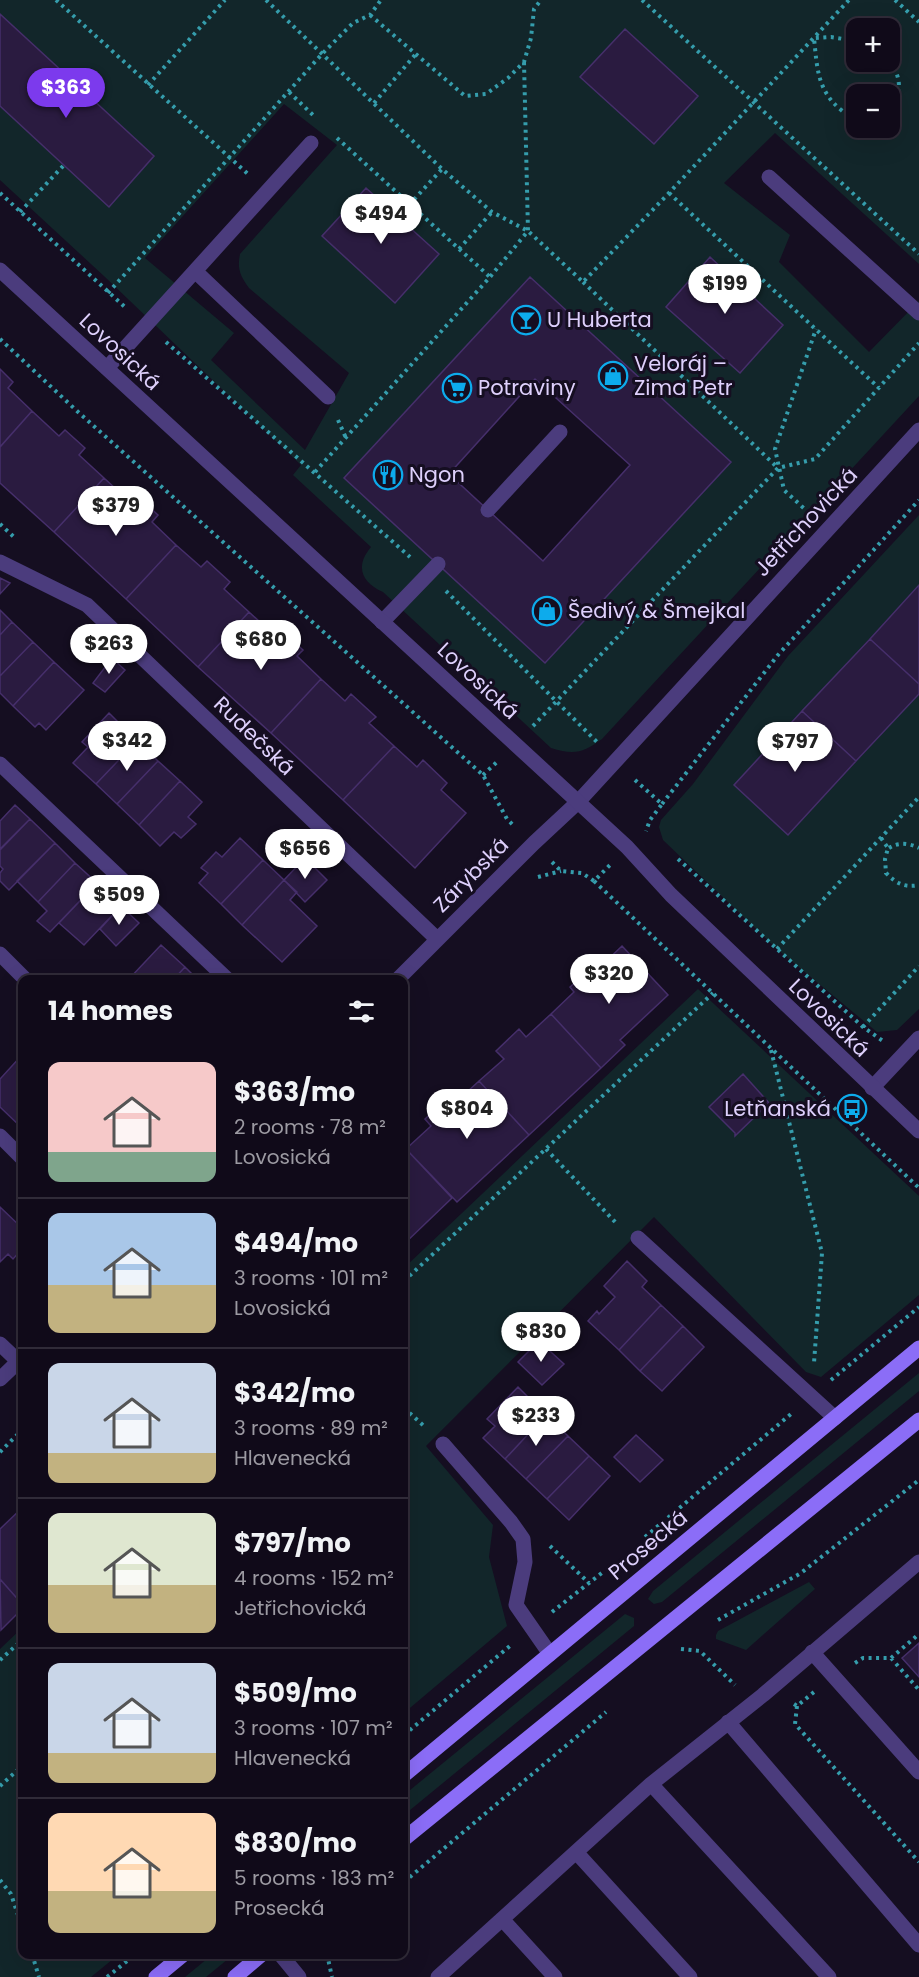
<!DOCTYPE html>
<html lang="en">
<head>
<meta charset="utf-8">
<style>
	:root { --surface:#100a19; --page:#1e1826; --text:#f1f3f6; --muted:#9c9aa2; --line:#302b38; --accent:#7c3aed }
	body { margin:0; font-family:Poppins,sans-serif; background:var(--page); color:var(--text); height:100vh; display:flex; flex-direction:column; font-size:22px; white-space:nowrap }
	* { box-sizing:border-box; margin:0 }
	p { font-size:20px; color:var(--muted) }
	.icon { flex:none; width:33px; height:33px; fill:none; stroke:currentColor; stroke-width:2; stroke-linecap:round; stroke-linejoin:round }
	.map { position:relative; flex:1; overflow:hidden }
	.sheet { position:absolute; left:18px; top:975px; width:390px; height:984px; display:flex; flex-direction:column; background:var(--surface); border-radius:12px; box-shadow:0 6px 24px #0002,0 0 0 2px var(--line) }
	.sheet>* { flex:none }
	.tools { position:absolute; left:846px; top:18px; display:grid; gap:12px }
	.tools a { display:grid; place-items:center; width:54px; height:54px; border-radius:12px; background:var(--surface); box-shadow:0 6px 24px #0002,0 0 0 2px var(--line); font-size:30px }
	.price { position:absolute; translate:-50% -51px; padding:0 14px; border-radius:21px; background:#fff; color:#222; font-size:20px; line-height:39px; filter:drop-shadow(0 2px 3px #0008) }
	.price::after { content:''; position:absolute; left:50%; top:36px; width:18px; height:14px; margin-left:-9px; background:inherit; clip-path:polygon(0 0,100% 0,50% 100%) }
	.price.on { background:var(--accent); color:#fff }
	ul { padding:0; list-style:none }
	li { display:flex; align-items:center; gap:18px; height:150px; padding:0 30px }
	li+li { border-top:2px solid var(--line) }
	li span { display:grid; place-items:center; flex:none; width:168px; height:120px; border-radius:12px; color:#555 }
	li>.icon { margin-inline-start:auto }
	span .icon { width:72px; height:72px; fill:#fffc; stroke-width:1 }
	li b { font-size:26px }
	h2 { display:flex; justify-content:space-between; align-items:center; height:72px; padding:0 30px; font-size:26px }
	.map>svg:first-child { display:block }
</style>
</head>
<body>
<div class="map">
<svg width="919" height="1977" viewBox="0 0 919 1977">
	<rect width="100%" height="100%" fill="#150e21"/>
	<path fill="#12262a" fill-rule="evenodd" d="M 0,0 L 919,0 L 919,264 L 775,133 L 724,183 L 790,235 L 779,262 L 869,352 L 919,301 L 919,396 L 602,739 C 583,753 574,755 551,748 L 383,592 C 361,582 355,566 371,547 L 293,475 L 301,465 L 105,277 L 0,180 L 0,106 L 154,156 L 0,14 ZM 856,28 L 890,28 L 890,62 L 856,62 ZM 625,29 L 698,95 L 654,144 L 581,77 ZM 856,94 L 890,94 L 890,128 L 856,128 ZM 284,104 L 337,145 L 240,254 C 237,268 240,276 249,288 L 349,373 L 305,450 L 211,360 L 234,333 L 145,258 ZM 366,188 L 439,254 L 395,303 ZM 710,257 L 783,325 L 740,373 L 666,307 ZM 530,278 L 731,462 L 545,663 L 345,478 Z
		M 919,515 L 919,585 L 734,785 L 788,835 L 919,694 L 919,1009 L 897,1030 L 877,1032 L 777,949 L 663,840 L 659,827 L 661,820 L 693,784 L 788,656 Z
		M 698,989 L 919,1196 L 919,1295 L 821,1377 L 806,1372 L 654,1217 L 426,1446 L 493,1525 L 489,1557 L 507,1626 L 404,1713 L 404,1268 ZM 743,1074 L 769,1103 L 736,1135 L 734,1134 Z
		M 919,1373 L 919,1391 L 662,1602 L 654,1604 L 648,1599 L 653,1591 Z
		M 809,1582 L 815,1589 L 746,1650 L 716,1639 L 716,1635 L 718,1631 Z
		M 625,1614 L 634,1618 L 634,1626 L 404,1815 L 404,1795 Z
		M 22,1628 L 22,1954 L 118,1955 L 91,1977 L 0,1977 L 0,1649 Z
		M 213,1954 L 233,1955 L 206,1977 L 185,1977 Z"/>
	<path fill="#2a1b40" stroke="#462f6b" stroke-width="1.5" fill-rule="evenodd" d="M 0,14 L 154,156 L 109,207 L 0,106 Z
		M 625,29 L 698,96 L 654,144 L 580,77 Z
		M 366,188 L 439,254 L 395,303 L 322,236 Z
		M 710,257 L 783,325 L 740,373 L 666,307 Z
		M 530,277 L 731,462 L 545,663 L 344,478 ZM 535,379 L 630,465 L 543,561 L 449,474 Z
		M 0,369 L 13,382 L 8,388 L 32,411 L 0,447 Z
		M 32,411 L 59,436 L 65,430 L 85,448 L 79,455 L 104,478 L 54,532 L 0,483 L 0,447 Z
		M 104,478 L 129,501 L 135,494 L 158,515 L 152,522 L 176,545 L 126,599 L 54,532 Z
		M 176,545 L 201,567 L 207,561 L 230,582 L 224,589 L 249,612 L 198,667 L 126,599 Z
		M 0,578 L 10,583 L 0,594 Z
		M 919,585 L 919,684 L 870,639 Z
		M 0,610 L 12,622 L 0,635 Z
		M 249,612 L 273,634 L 279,628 L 303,650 L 297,656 L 321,679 L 271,733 L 198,667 Z
		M 12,622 L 33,642 L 0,676 L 0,635 Z
		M 870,639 L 919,684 L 919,694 L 856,761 L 802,711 Z
		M 33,642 L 54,662 L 13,706 L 0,693 L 0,676 Z
		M 112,658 L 125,670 L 105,692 L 93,683 Z
		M 54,662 L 84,690 L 46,730 L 39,723 L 35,727 L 13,706 Z
		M 321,679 L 345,701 L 351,694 L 376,717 L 369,723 L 394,746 L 343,800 L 271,733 Z
		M 802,711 L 856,761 L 788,835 L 734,785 Z
		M 109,713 L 137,741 L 96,784 L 73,763 L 88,747 L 82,742 Z
		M 137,741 L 158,761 L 117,804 L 96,784 Z
		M 394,746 L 417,767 L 423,760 L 447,783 L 441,790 L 466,813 L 415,868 L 343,800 Z
		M 158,761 L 180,781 L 139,825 L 117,804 Z
		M 180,781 L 202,802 L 188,817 L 196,824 L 181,838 L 174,832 L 160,846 L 139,825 Z
		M 15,805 L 30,819 L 0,849 L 0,821 Z
		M 30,819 L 55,843 L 9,890 L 0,881 L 0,873 L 3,869 L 0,866 L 0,850 Z
		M 240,838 L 263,860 L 221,904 L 199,883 L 208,873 L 201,868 L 216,852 L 222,857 Z
		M 55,843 L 75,863 L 38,902 L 17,881 Z
		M 305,858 L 327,880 L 305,902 L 284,880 Z
		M 263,860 L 284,880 L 242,925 L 221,904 Z
		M 75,863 L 97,883 L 50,932 L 37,921 L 47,911 L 38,902 Z
		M 284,880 L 297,892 L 290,900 L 317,926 L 282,962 L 242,925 Z
		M 97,883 L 121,906 L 84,945 L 59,923 Z
		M 121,906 L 139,923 L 116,946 L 100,929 Z
		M 161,945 L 185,967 L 173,980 L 128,980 Z
		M 622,946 L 668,995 L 620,1040 L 625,1045 L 601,1068 L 551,1014 L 574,992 L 570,987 L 594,965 L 598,969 Z
		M 185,967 L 198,980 L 173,980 Z
		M 551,1014 L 601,1068 L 529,1135 L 479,1081 L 504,1059 L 496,1051 L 519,1029 L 526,1037 Z
		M 22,1055 L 22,1128 L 0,1107 L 0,1079 Z
		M 743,1074 L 769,1103 L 735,1136 L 735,1133 L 709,1107 Z
		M 479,1081 L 529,1135 L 457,1202 L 406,1149 L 431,1126 L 425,1119 L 448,1097 L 454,1104 Z
		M 406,1149 L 452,1198 L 404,1244 L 404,1152 Z
		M 0,1207 L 22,1228 L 22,1249 L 13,1259 L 8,1254 L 0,1262 Z
		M 627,1261 L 647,1281 L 642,1287 L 661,1305 L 619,1350 L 588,1321 L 597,1311 L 599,1314 L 615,1297 L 604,1286 Z
		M 661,1305 L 683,1326 L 640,1371 L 619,1350 Z
		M 683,1326 L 704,1347 L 662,1391 L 640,1371 Z
		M 539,1341 L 564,1364 L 542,1385 L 518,1362 Z
		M 518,1387 L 546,1415 L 505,1459 L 483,1438 L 495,1426 L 487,1419 Z
		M 546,1415 L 568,1436 L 526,1479 L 505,1459 Z
		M 636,1435 L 663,1460 L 640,1482 L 614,1457 Z
		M 568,1436 L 589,1456 L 547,1499 L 526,1479 Z
		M 589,1456 L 610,1476 L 569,1520 L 547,1499 Z
		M 22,1508 L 22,1604 L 0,1579 L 0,1529 Z
		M 0,1579 L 22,1604 L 22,1609 L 1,1630 Z
		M 919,1643 L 919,1677 L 902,1658 Z"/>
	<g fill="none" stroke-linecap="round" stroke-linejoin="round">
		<path stroke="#359dac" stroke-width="4" stroke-dasharray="3 4.5" stroke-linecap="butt" d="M 56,0 L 249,175
			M 266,0 L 442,169 L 492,212 L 528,231 L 583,282 L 669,193 L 849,0
			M 642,0 L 919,254
			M 895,0 L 919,22
			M 370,15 L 465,96 L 486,94 L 508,78 L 524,62 L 531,38 L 534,9 L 541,0
			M 856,41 L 831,37 L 814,38 C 817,66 817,90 840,109 C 846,114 850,118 856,120
			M 889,62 C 901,75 903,93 890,106
			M 148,85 L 225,0
			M 289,92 L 314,116
			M 374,103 L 415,55
			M 337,138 L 490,277
			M 0,193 L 126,308
			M 669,193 L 879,388
			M 409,205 L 442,169
			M 20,212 L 64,165
			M 459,249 L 492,212
			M 583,282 L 778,468
			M 108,293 L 322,54 L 353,23 L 370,15 L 381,0
			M 0,339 L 77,411 L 483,775 L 507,819 L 514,826
			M 166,342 L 410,557
			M 338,420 L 346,438
			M 315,472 L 490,277 L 528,231 L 524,62
			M 809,513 L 784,490 L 775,449 L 816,329
			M 0,524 L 15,538
			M 446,591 L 598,743
			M 533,726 L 778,468 L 815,459 L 919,343
			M 483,775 L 498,761
			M 635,780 L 662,804 L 650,820 L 646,831
			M 662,804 L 778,655 L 919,500
			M 881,838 L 888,848 L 885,859 L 886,873 C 896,883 904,888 919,885
			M 889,848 C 898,842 909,843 919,848
			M 678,859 L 863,1027 L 883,1041
			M 552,862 L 561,871 L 582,873 L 594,881 L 610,865
			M 538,877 L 561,871
			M 594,881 L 919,1188
			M 777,949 L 919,797
			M 863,1027 L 919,966
			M 771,1050 L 822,1253 L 814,1363
			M 546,1149 L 618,1225
			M 404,1281 L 713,993
			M 831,1380 L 919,1307
			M 404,1408 L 425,1427
			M 0,1452 L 22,1430
			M 645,1537 L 791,1414
			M 550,1546 L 589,1583
			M 552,1612 L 603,1572
			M 718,1620 L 801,1573 L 919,1480
			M 681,1649 L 700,1651 L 735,1685
			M 891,1658 L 919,1634
			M 0,1660 L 22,1640
			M 855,1663 L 863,1658 L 891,1658 L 919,1690
			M 794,1704 L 797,1706 L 814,1692
			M 797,1706 L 795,1724 L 919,1862
			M 404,1735 L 511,1645
			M 0,1786 L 22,1766
			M 0,1880 L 11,1894 L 22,1927
			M 404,1882 L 606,1712
			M 32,1954 L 39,1977
			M 327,1954 L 332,1977
			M 107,1977 L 136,1954"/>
		<path stroke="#4b3c7d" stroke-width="15" d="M 769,177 L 919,313
			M 195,271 L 328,397
			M 107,368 L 311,143
			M 488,510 L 560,432
			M 382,622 L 438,564
			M 872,1088 L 919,1038
			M 638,1238 L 835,1418
			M 443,1444 L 511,1522 L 523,1539 L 525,1562 L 516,1605 L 550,1654
			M 812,1652 L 919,1772
			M 728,1722 L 919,1945
			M 651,1784 L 829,1977
			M 576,1852 L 690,1977
			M 502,1919 L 555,1977
			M 280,1954 L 299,1977
			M 438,1977 L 651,1784 L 763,1695 L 919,1562"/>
		<path stroke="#4b3c7d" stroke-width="15" d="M 0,562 L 87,605 L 436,938
			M 0,764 L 228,980
			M 0,954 L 26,980
			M 397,980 L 534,843 L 578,802 L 919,430
			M 0,1136 L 22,1158
			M 0,1344 L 19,1362
			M 0,1379 L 22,1358"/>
		<path stroke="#4b3c7d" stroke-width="15" d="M 0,270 L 627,847 L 671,895 L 919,1131"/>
		<path stroke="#8b6df7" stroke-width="15" d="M 404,1775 L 919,1348
			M 404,1839 L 919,1420
			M 156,1977 L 184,1954
			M 235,1977 L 262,1954"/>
	</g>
	<defs>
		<g id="bar-ring" transform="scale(1.5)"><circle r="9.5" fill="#150e21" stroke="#0dabec" stroke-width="1.5"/><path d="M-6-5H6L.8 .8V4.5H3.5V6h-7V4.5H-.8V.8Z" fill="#0dabec"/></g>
		<g id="shop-ring" transform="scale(1.5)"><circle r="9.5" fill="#150e21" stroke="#0dabec" stroke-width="1.5"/><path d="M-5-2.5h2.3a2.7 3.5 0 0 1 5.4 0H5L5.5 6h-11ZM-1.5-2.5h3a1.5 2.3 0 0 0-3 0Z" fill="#0dabec"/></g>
		<g id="supermarket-ring" transform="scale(1.5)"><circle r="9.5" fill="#150e21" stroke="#0dabec" stroke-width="1.5"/><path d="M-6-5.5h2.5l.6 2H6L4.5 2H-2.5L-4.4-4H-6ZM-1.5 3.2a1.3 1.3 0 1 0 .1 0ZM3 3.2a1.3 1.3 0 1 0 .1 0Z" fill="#0dabec"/></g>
		<g id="restaurant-ring" transform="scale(1.5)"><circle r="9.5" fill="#150e21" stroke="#0dabec" stroke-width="1.5"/><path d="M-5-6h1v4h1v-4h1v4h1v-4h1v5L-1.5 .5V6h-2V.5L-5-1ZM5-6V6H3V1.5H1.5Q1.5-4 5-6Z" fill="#0dabec"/></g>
		<g id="bus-ring" transform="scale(1.5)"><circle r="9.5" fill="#150e21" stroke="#0dabec" stroke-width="1.5"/><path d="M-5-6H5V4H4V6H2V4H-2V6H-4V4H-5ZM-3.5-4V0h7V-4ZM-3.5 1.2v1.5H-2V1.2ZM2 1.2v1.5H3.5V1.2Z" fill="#0dabec"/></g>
	</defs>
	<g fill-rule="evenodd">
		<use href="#bar-ring" x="526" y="320"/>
		<use href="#shop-ring" x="613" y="376"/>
		<use href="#supermarket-ring" x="457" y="388"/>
		<use href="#restaurant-ring" x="388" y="475"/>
		<use href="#shop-ring" x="547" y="611"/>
		<use href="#bus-ring" x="852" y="1109"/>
	</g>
	<g text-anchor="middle" stroke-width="6" stroke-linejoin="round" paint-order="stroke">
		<g font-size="21" fill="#ded0fc" stroke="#150e21" text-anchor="start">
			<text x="547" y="327">U Huberta</text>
			<text x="634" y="371">Veloráj –<tspan x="634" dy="24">Zima Petr</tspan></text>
			<text x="478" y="395">Potraviny</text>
			<text x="409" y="482">Ngon</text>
			<text x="568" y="618">Šedivý &amp; Šmejkal</text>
			<text x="831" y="1116" text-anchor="end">Letňanská</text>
		</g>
		<g font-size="21" fill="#ded0fc" stroke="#150e21">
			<text transform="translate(120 352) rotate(43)" y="7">Lovosická</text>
			<text transform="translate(806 522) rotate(-47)" y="7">Jetřichovická</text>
			<text transform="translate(478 681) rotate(43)" y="7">Lovosická</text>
			<text transform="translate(254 736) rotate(44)" y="7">Rudečská</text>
			<text transform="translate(471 875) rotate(-45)" y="7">Zárybská</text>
			<text transform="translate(829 1018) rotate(44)" y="7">Lovosická</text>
			<text transform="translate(648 1545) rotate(-40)" y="7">Prosecká</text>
		</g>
	</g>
</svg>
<div class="tools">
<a>+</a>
<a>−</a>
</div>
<b class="price on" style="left:66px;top:119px">$363</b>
<b class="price" style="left:381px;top:245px">$494</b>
<b class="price" style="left:725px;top:315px">$199</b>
<b class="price" style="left:116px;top:537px">$379</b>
<b class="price" style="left:261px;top:671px">$680</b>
<b class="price" style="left:109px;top:675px">$263</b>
<b class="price" style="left:127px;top:772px">$342</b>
<b class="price" style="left:795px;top:773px">$797</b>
<b class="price" style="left:305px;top:880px">$656</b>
<b class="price" style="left:119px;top:926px">$509</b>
<b class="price" style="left:609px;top:1005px">$320</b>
<b class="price" style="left:467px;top:1140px">$804</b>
<b class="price" style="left:541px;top:1363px">$830</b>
<b class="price" style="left:536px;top:1447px">$233</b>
<section class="sheet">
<h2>14 homes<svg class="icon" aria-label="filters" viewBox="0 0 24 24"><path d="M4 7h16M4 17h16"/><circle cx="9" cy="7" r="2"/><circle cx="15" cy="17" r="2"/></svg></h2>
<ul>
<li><span style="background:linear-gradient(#f6c9c9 75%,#7fa58c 0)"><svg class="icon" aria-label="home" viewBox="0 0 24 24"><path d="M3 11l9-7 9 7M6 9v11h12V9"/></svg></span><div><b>$363/mo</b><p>2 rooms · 78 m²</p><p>Lovosická</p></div></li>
<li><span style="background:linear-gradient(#a9c7e8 60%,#c2b280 0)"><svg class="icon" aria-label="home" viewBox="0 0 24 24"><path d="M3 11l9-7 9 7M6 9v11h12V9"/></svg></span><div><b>$494/mo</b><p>3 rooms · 101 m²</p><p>Lovosická</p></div></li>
<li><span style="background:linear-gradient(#c9d6e8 75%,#c2b280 0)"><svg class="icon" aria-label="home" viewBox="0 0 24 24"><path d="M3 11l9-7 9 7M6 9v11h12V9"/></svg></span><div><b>$342/mo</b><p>3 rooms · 89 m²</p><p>Hlavenecká</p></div></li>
<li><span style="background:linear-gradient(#dfe7d0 60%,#c2b280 0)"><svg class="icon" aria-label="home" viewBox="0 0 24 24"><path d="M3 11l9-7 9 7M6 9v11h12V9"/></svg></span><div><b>$797/mo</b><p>4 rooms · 152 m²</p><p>Jetřichovická</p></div></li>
<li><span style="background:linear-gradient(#c9d6e8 75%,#c2b280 0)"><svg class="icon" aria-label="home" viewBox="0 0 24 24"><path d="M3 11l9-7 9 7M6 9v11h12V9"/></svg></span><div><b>$509/mo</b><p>3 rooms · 107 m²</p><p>Hlavenecká</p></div></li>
<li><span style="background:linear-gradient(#ffd9b3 65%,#c2b280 0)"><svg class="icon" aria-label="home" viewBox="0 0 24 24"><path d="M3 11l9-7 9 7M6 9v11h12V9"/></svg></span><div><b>$830/mo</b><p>5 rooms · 183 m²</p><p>Prosecká</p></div></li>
</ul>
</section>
</div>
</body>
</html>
